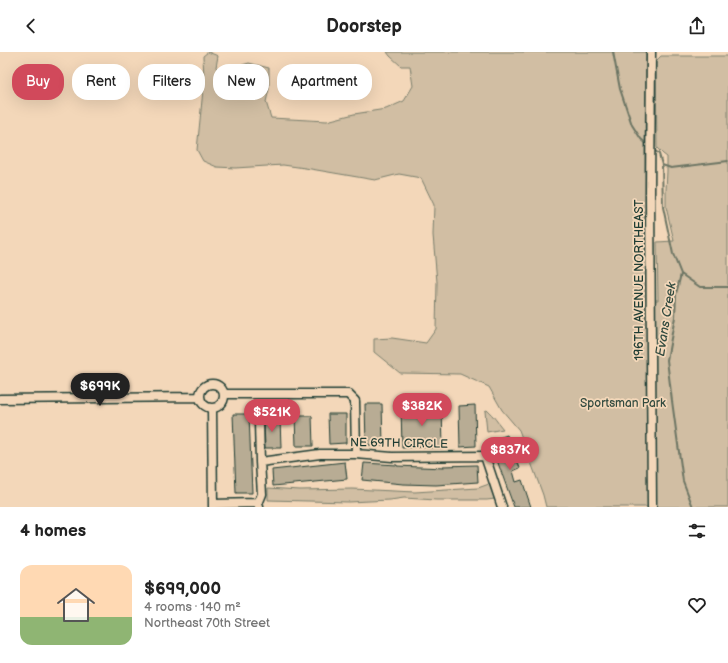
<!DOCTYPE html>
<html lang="en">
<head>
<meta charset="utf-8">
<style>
	:root { --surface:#fff; --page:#f2f2f2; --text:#222; --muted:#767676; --accent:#d1495b }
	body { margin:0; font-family:"Balsamiq Sans",sans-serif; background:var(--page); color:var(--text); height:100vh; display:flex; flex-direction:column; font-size:15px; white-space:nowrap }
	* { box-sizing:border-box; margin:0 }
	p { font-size:13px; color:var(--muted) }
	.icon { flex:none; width:22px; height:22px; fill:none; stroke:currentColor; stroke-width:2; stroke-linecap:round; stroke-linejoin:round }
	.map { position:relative; height:455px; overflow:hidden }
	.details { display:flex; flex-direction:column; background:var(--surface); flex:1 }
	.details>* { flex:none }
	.guide { position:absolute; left:12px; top:12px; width:400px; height:36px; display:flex; gap:8px }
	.price { position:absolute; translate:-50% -34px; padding:0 9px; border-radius:14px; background:var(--accent); color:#fff; font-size:13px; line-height:26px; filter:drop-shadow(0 1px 2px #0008) }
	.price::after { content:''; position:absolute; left:50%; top:24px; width:12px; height:9px; margin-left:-6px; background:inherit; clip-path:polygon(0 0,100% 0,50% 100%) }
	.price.selected { background:#222; color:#fff }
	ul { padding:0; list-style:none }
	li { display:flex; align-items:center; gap:12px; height:100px; padding:0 20px }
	li span { display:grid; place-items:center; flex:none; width:112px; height:80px; border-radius:12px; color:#555 }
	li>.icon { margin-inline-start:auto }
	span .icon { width:48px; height:48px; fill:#fffc; stroke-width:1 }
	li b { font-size:17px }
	h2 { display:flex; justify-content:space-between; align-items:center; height:48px; padding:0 20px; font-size:17px }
	.chip { padding:0 14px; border-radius:16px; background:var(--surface); box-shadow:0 4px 16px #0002; font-size:14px; line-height:36px }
	.chip.selected { background:var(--accent); color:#fff }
	header { display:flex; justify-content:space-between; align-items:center; height:52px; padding:0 20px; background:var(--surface); font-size:18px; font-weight:600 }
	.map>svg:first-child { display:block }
</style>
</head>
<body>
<header><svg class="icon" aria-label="back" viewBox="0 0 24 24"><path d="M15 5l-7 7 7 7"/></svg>Doorstep<svg class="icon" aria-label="share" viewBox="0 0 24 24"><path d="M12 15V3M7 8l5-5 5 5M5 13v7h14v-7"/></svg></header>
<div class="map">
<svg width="728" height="455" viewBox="0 0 728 455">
	<rect width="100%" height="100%" fill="#f3d7b9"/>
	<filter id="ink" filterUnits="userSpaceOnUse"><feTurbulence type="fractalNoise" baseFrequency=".025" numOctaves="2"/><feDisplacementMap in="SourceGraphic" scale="8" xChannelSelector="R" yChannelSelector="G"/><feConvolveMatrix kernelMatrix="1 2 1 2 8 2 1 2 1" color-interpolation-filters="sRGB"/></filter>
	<g filter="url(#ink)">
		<path fill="#d1bea3" stroke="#787e6c" d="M 208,0 L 218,4 L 216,15 L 219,20 L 249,11 L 269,16 L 269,37 L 266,50 L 271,66 L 327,69 L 354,62 L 386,57 L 404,49 L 413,34 L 410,14 L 401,14 L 390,4 L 387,0 L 646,0 L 645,94 L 646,248 L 658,248 L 657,190 L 674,189 L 666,155 L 666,138 L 667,119 L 667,105 L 663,102 L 657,96 L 656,9 L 661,4 L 728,4 L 728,455 L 546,455 L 543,443 L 519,378 L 502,358 L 489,335 L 460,322 L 400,321 L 374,300 L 374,287 L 392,286 L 426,291 L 436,277 L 437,230 L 433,183 L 434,153 L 421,126 L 399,122 L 375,128 L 305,116 L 283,113 L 235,116 L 217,115 L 203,109 L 197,98 L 204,28 L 203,4 Z
			M 487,358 C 494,364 497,370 503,377 L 487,380 L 485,359 Z
			M 489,432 L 495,447 L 487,448 L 436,448 L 404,446 L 390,448 L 349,450 L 268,448 L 268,436 L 300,438 L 352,437 L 415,440 L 478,436 Z"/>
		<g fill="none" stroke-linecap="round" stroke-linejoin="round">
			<path stroke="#6c7564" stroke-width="2" d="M 613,0 L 620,37 L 632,73 L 641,87 L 648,93
				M 653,97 L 659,102 L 662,113 L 663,155 L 673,202 L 681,222 L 676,242 L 675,265 L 667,308 L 672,349 L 683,429 L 693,455
				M 662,113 L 671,116 L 728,109
				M 681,222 L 700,235 L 728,235"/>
		</g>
		<path fill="#b8ac94" stroke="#1f3d34" d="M 365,352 L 382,352 L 383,393 L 366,393 Z
			M 475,353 L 476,394 L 460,395 L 459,354 Z
			M 401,354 L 418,354 L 418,355 L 442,354 L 443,396 L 426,396 L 426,395 L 402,396 Z
			M 233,362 L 249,362 L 252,441 L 236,441 Z
			M 328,362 L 346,362 L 346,391 L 329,392 Z
			M 295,364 L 312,364 L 313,394 L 296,394 Z
			M 263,366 L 280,366 L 281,396 L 265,396 L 264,370 Z
			M 507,383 L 520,416 L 513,419 L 516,430 L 522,428 L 531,455 L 514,455 L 490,389 Z
			M 345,410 L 347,427 L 273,434 L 272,418 Z
			M 364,411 L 397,413 L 397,414 L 444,416 L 443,414 L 477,413 L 478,430 L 436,433 L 403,432 L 362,428 Z"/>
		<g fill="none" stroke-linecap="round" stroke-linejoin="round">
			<g stroke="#1f3d34" stroke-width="11">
				<path id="minor" d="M 651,0 L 650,143 L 652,455
					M200 344a12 12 0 1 1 24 0a12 12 0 1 1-24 0Z
					M 224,342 L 348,342 L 355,349 L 356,402
					M 0,347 L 200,345
					M 212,356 L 213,455
					M 259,370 L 260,410
					M 213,452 L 257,451
					M 259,455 L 257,451 L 260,447 L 262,442 L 260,410 L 320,402 L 356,402 L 392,405 L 485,404 L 502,455"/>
			</g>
			<use href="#minor" stroke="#f3d7b9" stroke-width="8"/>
		</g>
	</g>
	<g text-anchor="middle" stroke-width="3.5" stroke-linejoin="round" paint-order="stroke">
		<g font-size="12" fill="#1f3d34" stroke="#f3d7b9">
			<text transform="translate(639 228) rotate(-90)" y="4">196TH AVENUE NORTHEAST</text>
			<text transform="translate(399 391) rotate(1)" y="4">NE 69TH CIRCLE</text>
		</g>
		<g font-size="12" fill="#314a3f" stroke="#f3d7b9">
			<text x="623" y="355">Sportsman Park</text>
		</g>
		<g font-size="13" font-style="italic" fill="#324b40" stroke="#f3d7b9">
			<text transform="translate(665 267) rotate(-81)" y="5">Evans Creek</text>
		</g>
	</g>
</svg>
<b class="price selected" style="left:100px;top:355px">$699K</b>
<b class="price" style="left:422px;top:375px">$382K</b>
<b class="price" style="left:272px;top:381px">$521K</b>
<b class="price" style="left:510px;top:419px">$837K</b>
<div class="guide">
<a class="chip selected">Buy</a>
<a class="chip">Rent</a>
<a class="chip">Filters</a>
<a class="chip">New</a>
<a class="chip">Apartment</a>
</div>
</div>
<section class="details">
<h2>4 homes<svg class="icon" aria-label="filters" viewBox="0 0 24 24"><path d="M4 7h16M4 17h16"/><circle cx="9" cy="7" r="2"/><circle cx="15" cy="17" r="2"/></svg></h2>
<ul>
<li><span style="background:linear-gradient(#ffd9b3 65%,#8fb573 0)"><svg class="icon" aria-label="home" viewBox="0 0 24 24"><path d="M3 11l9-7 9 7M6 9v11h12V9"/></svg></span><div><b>$699,000</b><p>4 rooms · 140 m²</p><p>Northeast 70th Street</p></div><svg class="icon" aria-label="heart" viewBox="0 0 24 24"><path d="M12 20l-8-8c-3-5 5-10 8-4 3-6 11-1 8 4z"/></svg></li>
</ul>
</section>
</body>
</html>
